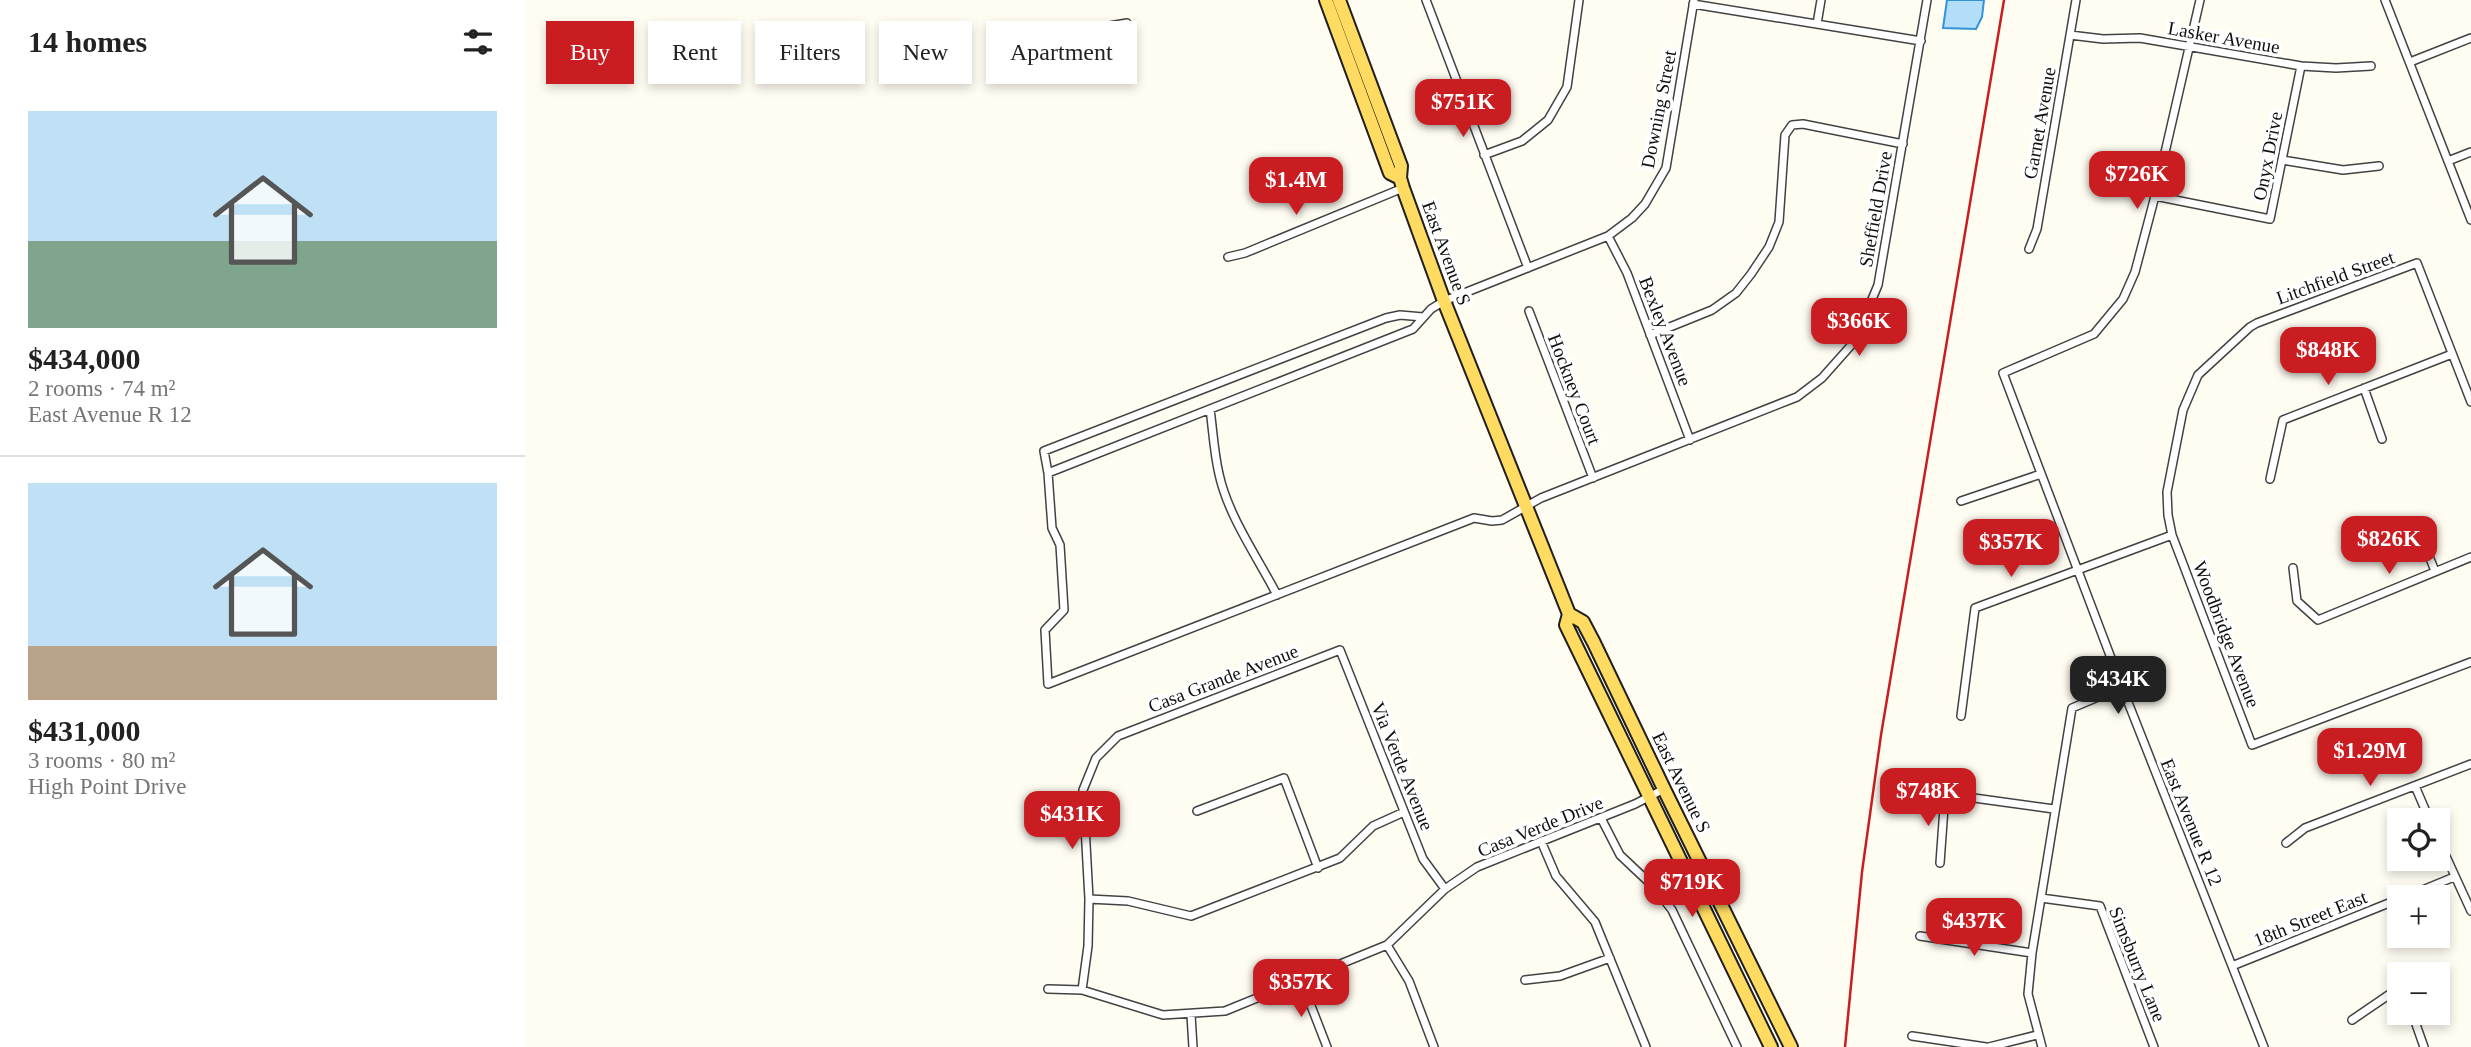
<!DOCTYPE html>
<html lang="en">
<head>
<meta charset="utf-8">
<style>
	:root { --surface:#fff; --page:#f6f6f6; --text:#222; --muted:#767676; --line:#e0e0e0; --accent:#ca1d22 }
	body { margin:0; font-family:"Times New Roman",serif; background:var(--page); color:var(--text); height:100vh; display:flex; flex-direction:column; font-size:26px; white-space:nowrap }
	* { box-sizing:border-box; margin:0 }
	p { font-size:23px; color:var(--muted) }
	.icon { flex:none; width:38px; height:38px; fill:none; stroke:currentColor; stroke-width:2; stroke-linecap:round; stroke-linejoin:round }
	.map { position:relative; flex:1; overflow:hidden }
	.drawer { display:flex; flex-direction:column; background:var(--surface); width:525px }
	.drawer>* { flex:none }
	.banner { position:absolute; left:21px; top:21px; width:665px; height:63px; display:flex; gap:14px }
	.fabs { position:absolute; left:1862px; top:808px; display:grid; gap:14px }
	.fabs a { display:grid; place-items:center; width:63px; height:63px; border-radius:0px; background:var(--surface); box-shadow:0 4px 10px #0003; font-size:35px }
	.price { position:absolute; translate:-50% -60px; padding:0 16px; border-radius:14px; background:var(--accent); color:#fff; font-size:23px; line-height:46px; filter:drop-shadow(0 2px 4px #0008) }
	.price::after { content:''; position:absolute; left:50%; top:42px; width:21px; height:16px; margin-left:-10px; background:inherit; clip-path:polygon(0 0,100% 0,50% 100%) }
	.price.selected { background:#222; color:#fff }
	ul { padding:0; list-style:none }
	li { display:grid; align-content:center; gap:14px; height:371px; padding:0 28px }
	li+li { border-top:2px solid var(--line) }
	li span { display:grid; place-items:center; height:217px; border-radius:0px; color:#555 }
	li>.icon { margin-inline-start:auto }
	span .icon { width:126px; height:126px; fill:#fffc; stroke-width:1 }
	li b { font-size:30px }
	h2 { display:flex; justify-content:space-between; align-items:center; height:84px; padding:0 28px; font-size:30px }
	.pill { padding:0 24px; border-radius:0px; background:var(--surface); box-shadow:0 4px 10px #0003; font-size:24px; line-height:63px }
	.pill.selected { background:var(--accent); color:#fff }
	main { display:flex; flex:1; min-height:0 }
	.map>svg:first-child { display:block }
</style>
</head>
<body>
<main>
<section class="drawer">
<h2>14 homes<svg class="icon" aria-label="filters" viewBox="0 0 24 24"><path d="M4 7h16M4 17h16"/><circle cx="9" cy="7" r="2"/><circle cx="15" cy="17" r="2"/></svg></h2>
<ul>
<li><span style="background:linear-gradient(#bfe0f5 60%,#7fa58c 0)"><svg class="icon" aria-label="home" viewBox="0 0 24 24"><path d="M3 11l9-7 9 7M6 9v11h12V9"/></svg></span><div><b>$434,000</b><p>2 rooms · 74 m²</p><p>East Avenue R 12</p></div></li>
<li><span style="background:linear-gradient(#bfe0f5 75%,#b9a48a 0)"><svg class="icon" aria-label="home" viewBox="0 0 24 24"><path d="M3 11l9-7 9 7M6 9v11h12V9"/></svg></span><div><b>$431,000</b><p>3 rooms · 80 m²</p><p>High Point Drive</p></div></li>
</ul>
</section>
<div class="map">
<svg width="1946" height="1047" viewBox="0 0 1946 1047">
	<rect width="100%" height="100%" fill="#fffdf2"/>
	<path fill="#b3defa" stroke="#3493d6" stroke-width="2" d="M 1422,0 L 1459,0 L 1457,17 L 1451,29 L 1418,28 Z"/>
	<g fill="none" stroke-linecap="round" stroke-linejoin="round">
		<g stroke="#424242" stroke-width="10">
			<path id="minor" d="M 901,0 L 1003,268
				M 1169,0 L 1141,168 L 1120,204 L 1107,218 L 1083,236 L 919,301 L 906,309 L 888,329 L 523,473 L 527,528 L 535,545 L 539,610 L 520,630 L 523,684 L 949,518 L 967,521 L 977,520 L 1016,498 L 1272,397 L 1297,378 L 1329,342 L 1353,285 L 1402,0
				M 1675,0 L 1630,196 L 1610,272 L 1598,299 L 1569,334 L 1478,373 L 1597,687 L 1739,1047
				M 1860,0 L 1946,220
				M 1168,4 L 1396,41
				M 1292,24 L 1296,0
				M 1545,35 L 1578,39 L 1615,38 L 1776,66 L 1811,68 L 1846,66
				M 485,36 L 538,34 L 602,23
				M 1885,62 L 1946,38
				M 959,155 L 997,141 L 1023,120 L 1042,87 L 1054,0
				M 1757,160 L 1818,170 L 1854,166
				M 1923,161 L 1946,152
				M 1630,196 L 1745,219 L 1776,66
				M 1083,236 L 1102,273 L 1165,440
				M 1504,249 L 1512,229 L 1551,0
				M 703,257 L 720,253 L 878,188
				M 1004,311 L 1068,478
				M 1125,335 L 1187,310 L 1211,293 L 1226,274 L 1244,247 L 1254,222 L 1260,135 L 1267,125 L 1278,124 L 1378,144
				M 1839,388 L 1857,439
				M 1946,402 L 1892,263 L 1732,323 L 1725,327 L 1673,375 L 1658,410 L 1642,492 L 1643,515 L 1647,535 L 1727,745 L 1946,662
				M 685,409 C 688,431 689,453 694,474 C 703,516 733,558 752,595
				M 523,473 L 519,451 L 861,318 L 875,315 L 898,317
				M 1745,479 L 1758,420 L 1927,354
				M 1436,501 L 1516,474
				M 1891,524 L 1910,571
				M 1768,568 L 1772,601 L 1793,620 L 1946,557
				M 1436,716 L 1450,608 L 1647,535
				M 1890,786 L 1905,821
				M 672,811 L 759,778 L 793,868
				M 1076,818 L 1095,855 L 1130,888 L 1147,910 L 1212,1047
				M 1913,839 L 1946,911
				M 1016,841 L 1031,876 L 1070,922 L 1121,1047
				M 1761,843 L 1780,828 L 1946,764
				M 1415,863 L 1420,794 L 1529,809
				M 1516,898 L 1575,906 L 1629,1047
				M 1878,898 L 1929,877
				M 564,899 L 603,901 L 666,916 L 815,858 L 848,826 L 879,812
				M 1395,936 L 1507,953
				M 862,945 L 884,981 L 909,1047
				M 1707,966 L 1874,899
				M 776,980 L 802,1047
				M 1000,980 L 1035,976 L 1085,958
				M 523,989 L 557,990 L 638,1015 L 700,1011 L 862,945 L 920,889 L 952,867 L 1110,804 L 1139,789
				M 557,990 L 563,946 L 564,899 L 558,790 L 571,758 L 593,736 L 815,650 L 898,859 L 920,889
				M 1887,1013 L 1899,1047
				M 666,1015 L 668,1047
				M 1827,1020 L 1865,994 L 1874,996
				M 1387,1036 L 1461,1047
				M 1464,1047 L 1512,1035
				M 1517,1047 L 1503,994 L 1507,953 L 1547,708 L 1597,687"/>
		</g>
		<g stroke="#202020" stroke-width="16">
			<path id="primary" d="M 801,0 L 865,173 L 875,178
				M 814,0 L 876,166 L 875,178 L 878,188 L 919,301 L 1044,614 L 1058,622 L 1069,643 L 1139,789 L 1266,1047
				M 1044,614 L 1041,625 L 1246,1047"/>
		</g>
		<use href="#minor" stroke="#fff" stroke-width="7"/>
		<use href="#primary" stroke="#ffdb62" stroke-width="12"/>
		<path stroke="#ca1d22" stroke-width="2.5" d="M 1320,1047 L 1337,872 L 1356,735 L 1479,0"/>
	</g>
	<g text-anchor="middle" stroke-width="7" stroke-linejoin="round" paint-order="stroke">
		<g font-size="19" fill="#0f0f0f" stroke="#fff">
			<text transform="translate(1699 37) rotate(10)" y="7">Lasker Avenue</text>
			<text transform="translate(1133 109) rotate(-79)" y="7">Downing Street</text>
			<text transform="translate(1514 123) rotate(-80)" y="7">Garnet Avenue</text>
			<text transform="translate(1742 156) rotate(-79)" y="7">Onyx Drive</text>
			<text transform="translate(1350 209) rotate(-80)" y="7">Sheffield Drive</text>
			<text transform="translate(922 253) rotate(70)" y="7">East Avenue S</text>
			<text transform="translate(1810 277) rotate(-20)" y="7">Litchfield Street</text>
			<text transform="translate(1141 331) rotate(69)" y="7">Bexley Avenue</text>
			<text transform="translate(1050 389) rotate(69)" y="7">Hockney Court</text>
			<text transform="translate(1702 634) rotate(69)" y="7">Woodbridge Avenue</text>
			<text transform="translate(698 678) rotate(-21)" y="7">Casa Grande Avenue</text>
			<text transform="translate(878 766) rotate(68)" y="7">Via Verde Avenue</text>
			<text transform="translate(1157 782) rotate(64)" y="7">East Avenue S</text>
			<text transform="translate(1667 822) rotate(68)" y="7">East Avenue R 12</text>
			<text transform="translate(1015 826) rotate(-22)" y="7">Casa Verde Drive</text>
			<text transform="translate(1785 918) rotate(-22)" y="7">18th Street East</text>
			<text transform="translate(1613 964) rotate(68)" y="7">Simsburry Lane</text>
		</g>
	</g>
</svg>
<div class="fabs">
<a><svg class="icon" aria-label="locate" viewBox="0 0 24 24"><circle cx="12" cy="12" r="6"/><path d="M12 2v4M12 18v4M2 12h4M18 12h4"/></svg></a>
<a>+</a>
<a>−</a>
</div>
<b class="price" style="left:938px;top:139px">$751K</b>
<b class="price" style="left:1612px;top:211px">$726K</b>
<b class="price" style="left:771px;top:217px">$1.4M</b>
<b class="price" style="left:1334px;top:358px">$366K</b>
<b class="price" style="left:1803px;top:387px">$848K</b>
<b class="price" style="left:1864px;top:576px">$826K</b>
<b class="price" style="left:1486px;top:579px">$357K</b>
<b class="price selected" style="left:1593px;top:716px">$434K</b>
<b class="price" style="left:1845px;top:788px">$1.29M</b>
<b class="price" style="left:1403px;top:828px">$748K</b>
<b class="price" style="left:547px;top:851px">$431K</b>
<b class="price" style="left:1167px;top:919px">$719K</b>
<b class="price" style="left:1449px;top:958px">$437K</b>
<b class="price" style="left:776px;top:1019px">$357K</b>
<div class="banner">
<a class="pill selected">Buy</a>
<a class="pill">Rent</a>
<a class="pill">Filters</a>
<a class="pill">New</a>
<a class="pill">Apartment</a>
</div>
</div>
</main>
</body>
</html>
